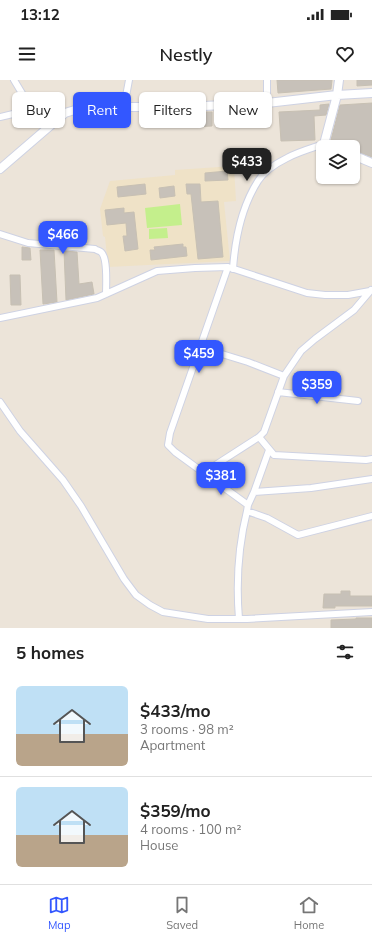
<!DOCTYPE html>
<html lang="en">
<head>
<meta charset="utf-8">
<style>
	:root { --surface:#fff; --page:#f2f2f2; --text:#222; --muted:#767676; --line:#e0e0e0; --accent:#3357ff }
	body { margin:0; font-family:Mulish,sans-serif; background:var(--page); color:var(--text); height:100vh; display:flex; flex-direction:column; font-size:15px; white-space:nowrap }
	* { box-sizing:border-box; margin:0 }
	p { font-size:13px; color:var(--muted) }
	.icon { flex:none; width:22px; height:22px; fill:none; stroke:currentColor; stroke-width:2; stroke-linecap:round; stroke-linejoin:round }
	.map { position:relative; height:548px; overflow:hidden }
	.sheet { display:flex; flex-direction:column; background:var(--surface); flex:1 }
	.sheet>* { flex:none }
	.hud { position:absolute; left:12px; top:12px; width:348px; height:36px; display:flex; gap:8px }
	.tools { position:absolute; left:316px; top:60px; display:grid; gap:8px }
	.tools a { display:grid; place-items:center; width:44px; height:44px; border-radius:6px; background:var(--surface); box-shadow:0 1px 3px #0004; font-size:20px }
	.price { position:absolute; translate:-50% -34px; padding:0 9px; border-radius:8px; background:var(--accent); color:#fff; font-size:13px; line-height:26px; filter:drop-shadow(0 1px 2px #0008) }
	.price::after { content:''; position:absolute; left:50%; top:24px; width:12px; height:9px; margin-left:-6px; background:inherit; clip-path:polygon(0 0,100% 0,50% 100%) }
	.price.on { background:#222; color:#fff }
	ul { padding:0; list-style:none }
	li { display:flex; align-items:center; gap:12px; height:100px; padding:0 16px }
	li+li { border-top:1px solid var(--line) }
	li span { display:grid; place-items:center; flex:none; width:112px; height:80px; border-radius:6px; color:#555 }
	li>.icon { margin-inline-start:auto }
	span .icon { width:48px; height:48px; fill:#fffc; stroke-width:1 }
	li b { font-size:17px }
	h2 { display:flex; justify-content:space-between; align-items:center; height:48px; padding:0 16px; font-size:17px }
	.chip { padding:0 14px; border-radius:6px; background:var(--surface); box-shadow:0 1px 3px #0004; font-size:14px; line-height:36px }
	.chip.on { background:var(--accent); color:#fff }
	.status { display:flex; justify-content:space-between; align-items:center; height:28px; padding:0 20px; background:var(--surface); direction:ltr }
	.status svg { height:11px; fill:currentColor }
	header { display:flex; justify-content:space-between; align-items:center; height:52px; padding:0 16px; background:var(--surface); font-size:18px; font-weight:600 }
	.dock { display:flex; justify-content:space-around; align-items:center; height:56px; border-top:1px solid var(--line); background:var(--surface); font-size:11px; color:var(--muted) }
	.dock a { display:grid; justify-items:center; gap:2px }
	.dock .on { color:var(--accent) }
	.map>svg:first-child { display:block }
</style>
</head>
<body>
<div class="status"><b>13:12</b><svg viewBox="0 0 49 12"><path d="M0 12V9h3v3zM5 12V6h3v6zM10 12V3h3v9zM15 12V0h3v12zM26 1h20v11H26zM47 4h2v5h-2z"/></svg></div>
<header><svg class="icon" aria-label="menu" viewBox="0 0 24 24"><path d="M4 6h16M4 12h16M4 18h16"/></svg>Nestly<svg class="icon" aria-label="heart" viewBox="0 0 24 24"><path d="M12 20l-8-8c-3-5 5-10 8-4 3-6 11-1 8 4z"/></svg></header>
<div class="map">
<svg width="372" height="548" viewBox="0 0 372 548">
	<rect width="100%" height="100%" fill="#ece4d9"/>
	<path fill="#efe2c7" d="M 234,86 L 236,121 L 224,122 L 230,181 L 108,187 L 105,157 L 103,156 L 100,129 L 110,101 L 175,95 L 175,90 Z"/>
	<path fill="#c4ef8c" d="M 180,124 L 182,145 L 147,148 L 145,128 Z
		M 167,148 L 168,158 L 149,159 L 149,149 Z"/>
	<path fill="#c7c1b9" stroke="#c7c0b3" d="M 277,0 L 332,0 L 331,9 L 278,13 Z
		M 357,0 L 372,0 L 372,5 L 357,6 Z
		M 372,23 L 372,77 L 353,70 L 353,67 L 344,67 L 331,60 L 340,25 Z
		M 329,24 L 326,35 L 314,36 L 315,60 L 281,61 L 279,32 L 320,30 L 320,25 Z
		M 193,32 L 212,32 L 212,46 L 193,47 Z
		M 227,91 L 228,100 L 205,101 L 205,93 Z
		M 145,104 L 146,114 L 118,117 L 117,107 Z
		M 186,104 L 200,104 L 201,122 L 218,121 L 223,177 L 198,179 L 191,114 L 187,114 Z
		M 174,106 L 175,116 L 160,118 L 159,108 Z
		M 124,128 L 124,133 L 134,132 L 138,169 L 125,171 L 123,156 L 127,156 L 126,143 L 107,145 L 105,130 Z
		M 183,164 L 183,167 L 186,167 L 187,176 L 151,180 L 150,170 L 155,170 L 154,167 Z
		M 22,167 L 30,168 L 31,180 L 22,180 Z
		M 40,170 L 54,170 L 57,222 L 43,224 Z
		M 64,171 L 77,172 L 79,204 L 92,202 L 94,214 L 66,220 Z
		M 10,195 L 20,195 L 21,225 L 11,225 Z
		M 341,511 L 350,511 L 350,516 L 372,516 L 372,526 L 335,526 L 335,528 L 323,528 L 324,514 L 341,514 Z
		M 356,538 L 372,538 L 372,548 L 331,548 L 331,540 L 356,539 Z"/>
	<g fill="none" stroke-linecap="round" stroke-linejoin="round">
		<g stroke="#ced2e3" stroke-width="8">
			<path id="street" d="M 14,0 L 26,20 L 43,32 L 50,46
				M 267,23 L 267,0
				M 124,27 L 129,0
				M 43,32 L 65,33
				M 0,37 L 38,28
				M 0,154 L 28,163 L 95,169 C 96,170 100,171 101,172 C 108,178 106,205 106,214
				M 228,187 L 170,353 L 168,365 L 175,372 L 248,425
				M 233,189 C 235,160 242,126 258,101 C 264,91 277,83 287,78 C 298,72 312,68 324,64
				M 0,238 L 97,218 L 157,191 L 195,188 L 228,187 L 307,213 L 325,215 L 348,215 L 370,211
				M 199,267 L 248,282 L 284,296
				M 278,312 L 358,321
				M 0,322 L 20,351 L 63,400 L 81,426 L 124,499 L 136,515 L 150,525 L 163,532 L 208,539 L 247,539 L 372,532
				M 259,357 L 274,375 L 366,380 L 372,379
				M 269,370 L 254,412 L 311,408 L 372,399
				M 203,393 L 259,357 L 264,352 L 284,296 L 301,271 L 315,259 L 354,230 L 371,210
				M 254,412 L 248,425 L 247,431 L 267,438 L 298,455 L 372,436
				M 239,539 C 236,502 238,467 247,431"/>
		</g>
		<g stroke="#ced2e3" stroke-width="10">
			<path id="secondary" d="M 333,67 L 324,64 L 337,15 L 339,0
				M 353,75 L 372,83
				M 0,89 L 65,33 L 78,29 L 124,27 L 182,27 L 267,23 L 337,15 L 372,13"/>
		</g>
		<use href="#street" stroke="#fff" stroke-width="6"/>
		<use href="#secondary" stroke="#fff" stroke-width="8"/>
	</g>
</svg>
<div class="tools">
<a><svg class="icon" aria-label="layers" viewBox="0 0 24 24"><path d="M12 4l9 5-9 5-9-5zM3 14l9 5 9-5"/></svg></a>
</div>
<b class="price on" style="left:247px;top:102px">$433</b>
<b class="price" style="left:63px;top:175px">$466</b>
<b class="price" style="left:199px;top:294px">$459</b>
<b class="price" style="left:317px;top:325px">$359</b>
<b class="price" style="left:221px;top:416px">$381</b>
<div class="hud">
<a class="chip">Buy</a>
<a class="chip on">Rent</a>
<a class="chip">Filters</a>
<a class="chip">New</a>
</div>
</div>
<section class="sheet">
<h2>5 homes<svg class="icon" aria-label="filters" viewBox="0 0 24 24"><path d="M4 7h16M4 17h16"/><circle cx="9" cy="7" r="2"/><circle cx="15" cy="17" r="2"/></svg></h2>
<ul>
<li><span style="background:linear-gradient(#bfe0f5 60%,#b9a48a 0)"><svg class="icon" aria-label="home" viewBox="0 0 24 24"><path d="M3 11l9-7 9 7M6 9v11h12V9"/></svg></span><div><b>$433/mo</b><p>3 rooms · 98 m²</p><p>Apartment</p></div></li>
<li><span style="background:linear-gradient(#bfe0f5 60%,#b9a48a 0)"><svg class="icon" aria-label="home" viewBox="0 0 24 24"><path d="M3 11l9-7 9 7M6 9v11h12V9"/></svg></span><div><b>$359/mo</b><p>4 rooms · 100 m²</p><p>House</p></div></li>
</ul>
</section>
<nav class="dock">
<a class="on"><svg class="icon" aria-label="map" viewBox="0 0 24 24"><path d="M3 6l6-2 6 2 6-2v14l-6 2-6-2-6 2zM9 4v14M15 6v14"/></svg>Map</a>
<a><svg class="icon" aria-label="saved" viewBox="0 0 24 24"><path d="M7 4h10v16l-5-4-5 4z"/></svg>Saved</a>
<a><svg class="icon" aria-label="home" viewBox="0 0 24 24"><path d="M3 11l9-7 9 7M6 9v11h12V9"/></svg>Home</a>
</nav>
</body>
</html>
